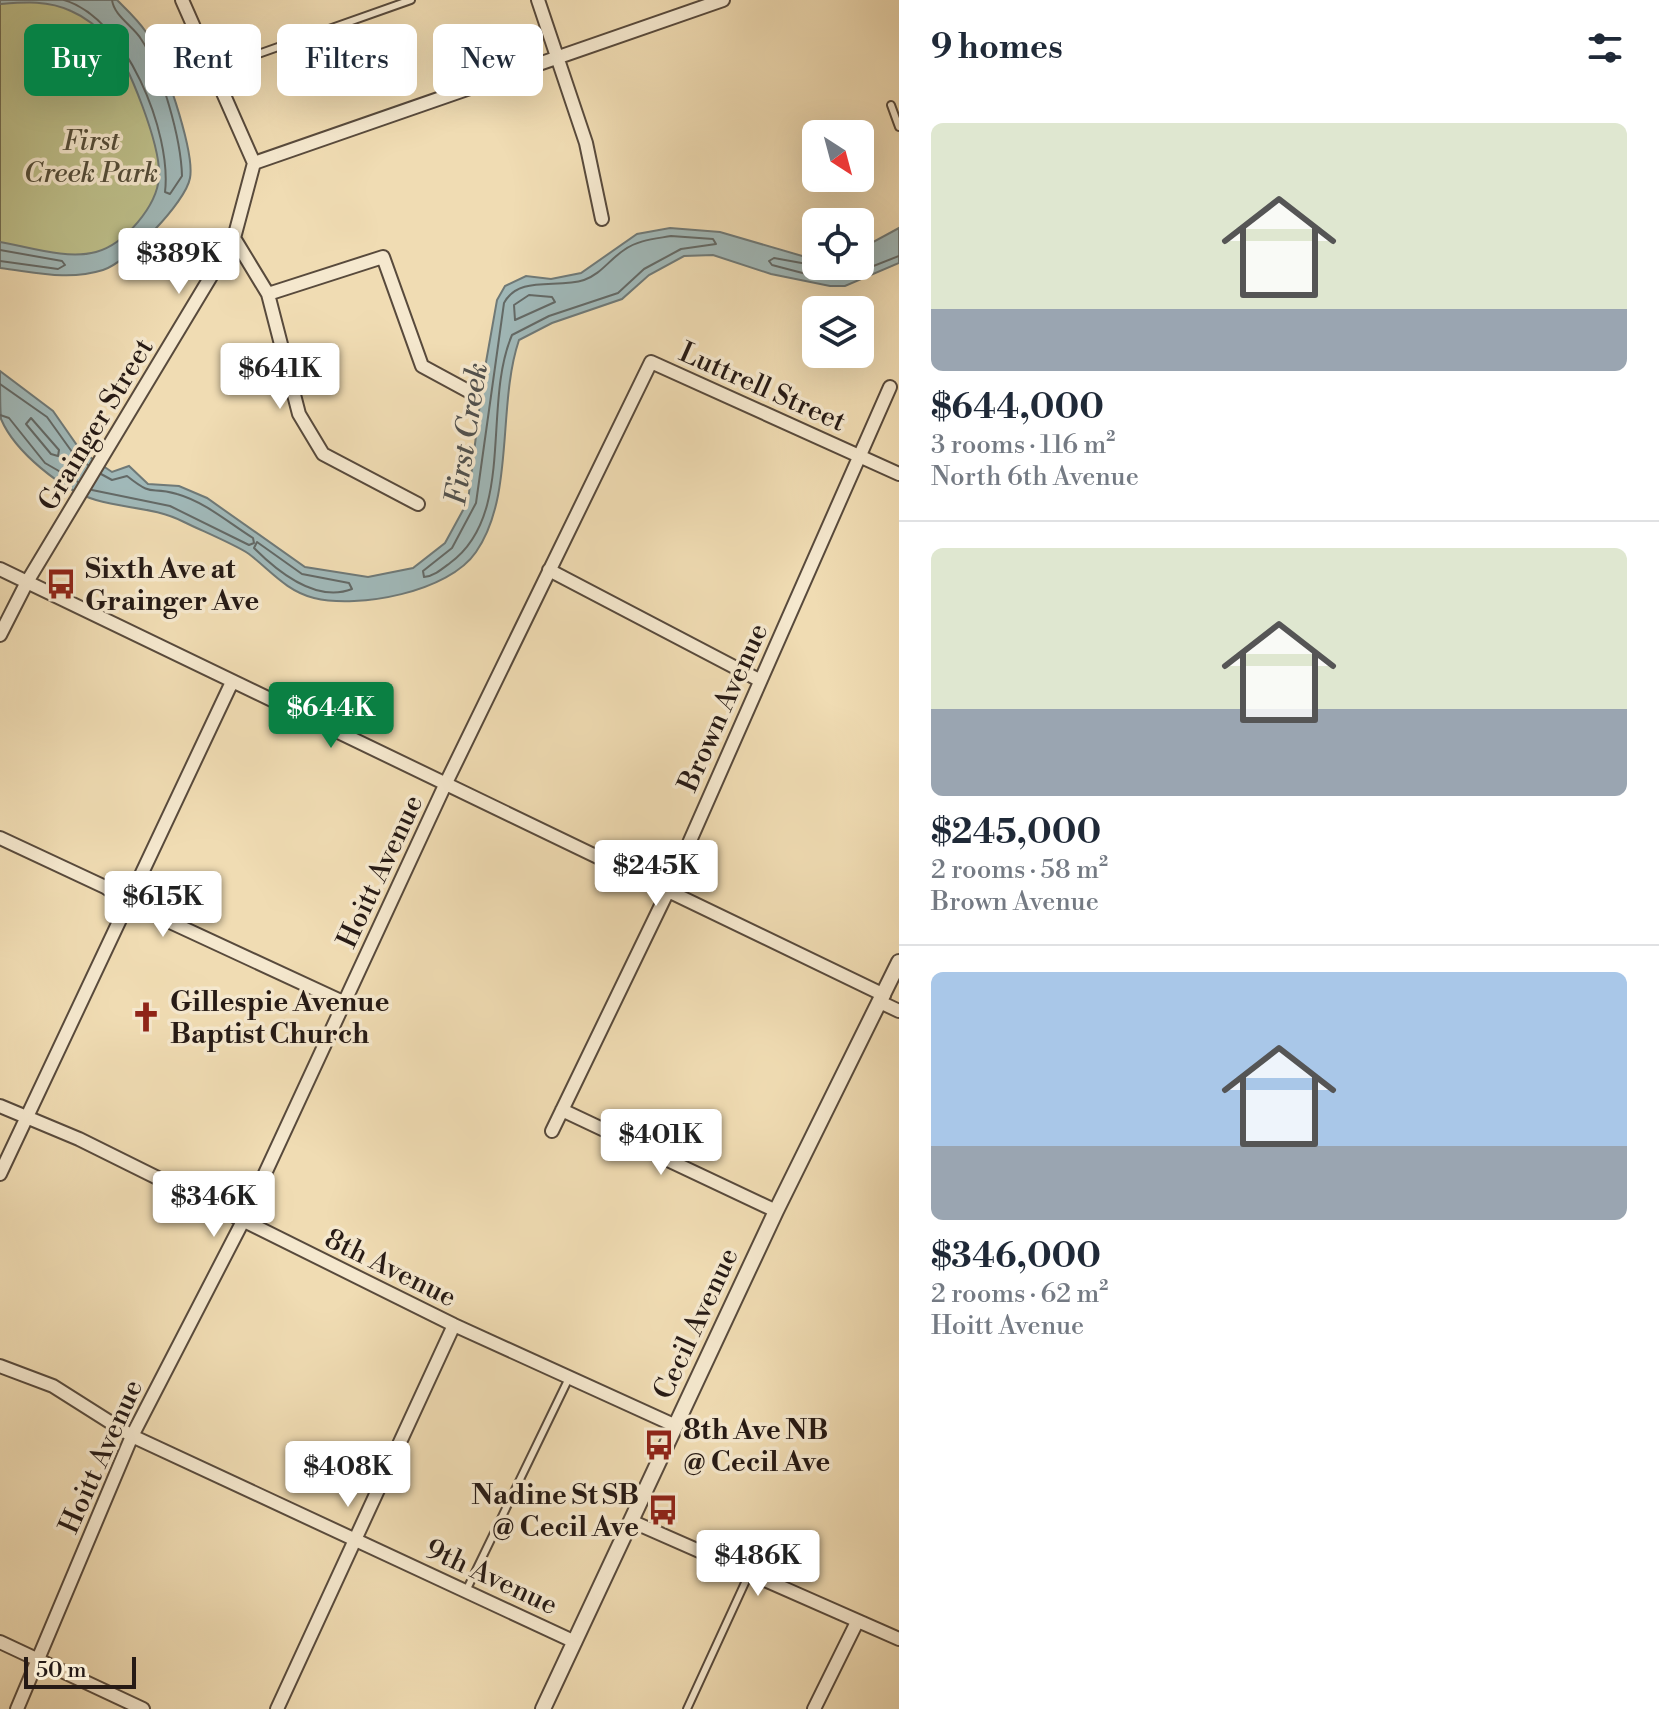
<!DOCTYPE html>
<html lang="en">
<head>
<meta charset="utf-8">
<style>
	:root { --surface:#fff; --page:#f6f6f7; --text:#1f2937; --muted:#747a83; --line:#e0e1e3; --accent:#0b8043 }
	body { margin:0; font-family:"Libre Bodoni",serif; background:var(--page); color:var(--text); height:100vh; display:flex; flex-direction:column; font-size:30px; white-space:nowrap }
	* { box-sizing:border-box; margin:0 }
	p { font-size:26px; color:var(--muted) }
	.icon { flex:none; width:44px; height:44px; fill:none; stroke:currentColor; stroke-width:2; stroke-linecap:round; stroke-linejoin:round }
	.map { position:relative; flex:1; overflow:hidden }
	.drawer { display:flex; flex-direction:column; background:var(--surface); width:760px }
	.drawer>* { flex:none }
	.banner { position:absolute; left:24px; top:24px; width:754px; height:72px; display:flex; gap:16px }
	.needle { width:52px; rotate:144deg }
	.tools { position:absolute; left:802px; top:120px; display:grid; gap:16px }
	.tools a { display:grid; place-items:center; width:72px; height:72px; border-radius:12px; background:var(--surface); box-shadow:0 8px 32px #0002; font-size:40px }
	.scale { position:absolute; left:24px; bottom:20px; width:112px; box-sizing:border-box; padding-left:8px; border:4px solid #261a15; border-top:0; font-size:22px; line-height:28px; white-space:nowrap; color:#261a15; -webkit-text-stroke:6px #f5e8ce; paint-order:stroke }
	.price { position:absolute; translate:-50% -68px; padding:0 18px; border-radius:8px; background:#fff; color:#222; font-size:26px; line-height:52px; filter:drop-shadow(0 2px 4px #0008) }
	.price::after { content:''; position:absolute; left:50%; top:48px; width:24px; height:18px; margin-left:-12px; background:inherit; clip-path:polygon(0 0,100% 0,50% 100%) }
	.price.current { background:var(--accent); color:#fff }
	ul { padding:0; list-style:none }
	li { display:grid; align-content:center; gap:16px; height:424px; padding:0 32px }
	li+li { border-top:2px solid var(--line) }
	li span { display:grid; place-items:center; height:248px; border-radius:12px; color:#555 }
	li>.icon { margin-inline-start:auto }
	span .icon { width:144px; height:144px; fill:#fffc; stroke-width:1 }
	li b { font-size:34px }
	h2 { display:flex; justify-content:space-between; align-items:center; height:96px; padding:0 32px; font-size:34px }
	.tag { padding:0 28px; border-radius:12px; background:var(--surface); box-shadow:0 8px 32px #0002; font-size:28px; line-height:72px }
	.tag.current { background:var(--accent); color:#fff }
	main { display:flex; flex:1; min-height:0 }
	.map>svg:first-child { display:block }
</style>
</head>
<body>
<main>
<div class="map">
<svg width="899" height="1709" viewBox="0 0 899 1709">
	<rect width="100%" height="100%" fill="#f0dcb3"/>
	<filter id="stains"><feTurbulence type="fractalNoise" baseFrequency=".0025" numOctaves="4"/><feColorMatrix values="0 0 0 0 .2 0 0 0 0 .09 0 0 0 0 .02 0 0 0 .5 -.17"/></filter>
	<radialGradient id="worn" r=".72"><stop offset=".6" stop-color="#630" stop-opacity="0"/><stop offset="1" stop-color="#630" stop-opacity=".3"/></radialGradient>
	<path fill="#bdbf8a" stroke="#726c50" stroke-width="2" d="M 0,0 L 109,0 L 184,159 L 130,249 L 0,265 Z"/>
	<path fill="#a0b8b8" stroke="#6f7977" stroke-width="2" d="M 0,0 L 117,0 C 127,10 138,20 146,32 C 162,53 195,152 190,178 C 186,202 128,262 103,270 C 68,281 35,272 0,268 L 0,242 C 29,247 67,260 96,252 C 125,244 157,206 159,177 C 161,146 129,64 110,41 C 100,29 85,17 71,11 C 48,0 25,2 0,4 Z
		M 670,228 L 720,232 L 816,260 L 816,266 L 860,266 L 860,249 L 899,228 L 899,263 L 845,286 L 830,286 L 771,274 L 713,255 L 684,256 L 649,275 L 622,299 L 552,323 L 519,340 C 497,405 515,496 476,552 C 449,592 358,609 314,598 C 286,591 270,570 249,554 C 236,545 200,530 184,522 C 155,507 126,509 96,500 C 62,490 15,452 1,419 C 0,407 0,384 0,371 L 53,411 L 81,451 L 112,472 L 129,466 L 148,484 L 179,486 L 207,498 L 305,567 L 368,577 L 413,568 L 445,543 L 468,501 L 483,379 L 497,300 L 505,286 L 526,276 L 551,279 L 581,273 L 637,234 Z"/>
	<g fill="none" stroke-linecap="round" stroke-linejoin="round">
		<path stroke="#636966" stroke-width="2" d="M 64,0 C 126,18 172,133 165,192 L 170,194 L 182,176 C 181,139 162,70 141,39 C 133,26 114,16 112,0
			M 671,236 L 713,239 L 716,244 L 681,249 L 644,269 L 618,293 L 549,316 L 512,335 C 482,405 516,515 450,563 C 442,569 434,576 424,577 L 423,571 L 452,548 L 476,503 L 504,303 C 519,275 557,289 584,280 C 601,274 609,260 624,250 C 638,240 654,239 671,236 Z
			M 0,250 L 62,261 L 65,265 L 58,269 L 0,261
			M 818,266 L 774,258 L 769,261 L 772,265 L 814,276 L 843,278 L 899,256
			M 529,295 L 552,297 L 555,302 L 515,320 L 514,305 Z
			M 0,384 L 47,417 L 75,456 L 88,465
			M 0,415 L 9,418 L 45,463 L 78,482
			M 31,418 L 59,450 L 58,456 L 51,454 L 26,424 Z
			M 92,490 L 170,506 L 249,545 L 254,543 L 253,538 C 229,523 205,502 177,494 C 148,485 156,499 127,476 L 112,480 L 101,474
			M 257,542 L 302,574 L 349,583 L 352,589 C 316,603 278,572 254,548 Z"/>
		<g stroke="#584a3c" stroke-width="10">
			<path id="service" d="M 213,70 L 411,0
				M 891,105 L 899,127
				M 466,1591 L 569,1378
				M 687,1709 L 749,1574"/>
		</g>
		<g stroke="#584a3c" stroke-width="16">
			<path id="minor" d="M 182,0 L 254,163
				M 538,0 L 586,143 L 602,219
				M 254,163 L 723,0
				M 234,238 L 268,294 L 299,414 L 323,454 L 418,504
				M 268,294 L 383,257 L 422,366 L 470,392
				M 0,569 L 884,995
				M 549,570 L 759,680
				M 0,635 L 27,582 L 234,238 L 254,163
				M 0,838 L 105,887 L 127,902 L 345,1003
				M 880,1002 L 899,1011
				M 0,1106 L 79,1139 L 454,1325 L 676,1426
				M 562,1110 L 776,1211
				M 552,1131 L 667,893 L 890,387
				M 0,1174 L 232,682
				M 0,1366 L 53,1386 L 132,1436 L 575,1642
				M 631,1521 L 899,1639
				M 0,1642 L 143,1709
				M 17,1709 L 132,1436 L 243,1221 L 445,785 L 651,362 L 899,474
				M 277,1709 L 454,1325
				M 814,1709 L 857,1622"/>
		</g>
		<g stroke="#584a3c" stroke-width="18">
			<path id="tertiary" d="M 543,1709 L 776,1211 L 899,962"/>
		</g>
		<use href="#service" stroke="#f5e8ce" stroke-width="6"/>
		<use href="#minor" stroke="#f5e8ce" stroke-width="12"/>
		<use href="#tertiary" stroke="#f5e8ce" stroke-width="14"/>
	</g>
	<defs>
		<g id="bus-bare" transform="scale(2.4)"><path d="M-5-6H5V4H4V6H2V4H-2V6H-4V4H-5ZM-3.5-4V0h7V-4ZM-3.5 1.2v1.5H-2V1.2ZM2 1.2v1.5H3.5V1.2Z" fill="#8f2418" stroke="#f5e8ce" stroke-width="2.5" paint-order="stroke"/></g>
		<g id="church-bare" transform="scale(2.4)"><path d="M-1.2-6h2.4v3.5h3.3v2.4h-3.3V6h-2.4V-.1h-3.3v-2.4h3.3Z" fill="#8f2418" stroke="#f5e8ce" stroke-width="2.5" paint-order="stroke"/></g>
	</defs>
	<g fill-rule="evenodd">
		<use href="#bus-bare" x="61" y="584"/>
		<use href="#church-bare" x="146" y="1017"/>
		<use href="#bus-bare" x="659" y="1445"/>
		<use href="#bus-bare" x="663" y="1510"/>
	</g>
	<g text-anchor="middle" stroke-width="7" stroke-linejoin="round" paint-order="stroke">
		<g font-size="28" font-style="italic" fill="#534c38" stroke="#f5e8ce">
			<text x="91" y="150">First<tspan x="91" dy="32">Creek Park</tspan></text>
		</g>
		<g font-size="28" fill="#261a15" stroke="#f5e8ce">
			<text transform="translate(763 386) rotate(24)" y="10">Luttrell Street</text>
			<text transform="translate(95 424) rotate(-59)" y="10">Grainger Street</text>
			<text transform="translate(722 707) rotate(-66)" y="10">Brown Avenue</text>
			<text transform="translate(379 871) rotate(-65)" y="10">Hoitt Avenue</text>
			<text transform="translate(391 1267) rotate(26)" y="10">8th Avenue</text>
			<text transform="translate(695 1323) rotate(-65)" y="10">Cecil Avenue</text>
			<text transform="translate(100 1456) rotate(-66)" y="10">Hoitt Avenue</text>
			<text transform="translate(492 1576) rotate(25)" y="10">9th Avenue</text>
		</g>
		<g font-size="28" font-weight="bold" fill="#261a15" stroke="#f5e8ce" text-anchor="start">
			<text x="85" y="578">Sixth Ave at<tspan x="85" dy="32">Grainger Ave</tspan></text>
			<text x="170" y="1011">Gillespie Avenue<tspan x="170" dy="32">Baptist Church</tspan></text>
			<text x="683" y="1439">8th Ave NB<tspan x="683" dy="32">@ Cecil Ave</tspan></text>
			<text x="639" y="1504" text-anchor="end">Nadine St SB<tspan x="639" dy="32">@ Cecil Ave</tspan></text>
		</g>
		<g font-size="30" font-style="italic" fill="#51514e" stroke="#f5e8ce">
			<text transform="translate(466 434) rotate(-81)" y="10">First Creek</text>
		</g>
	</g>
	<rect width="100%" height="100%" filter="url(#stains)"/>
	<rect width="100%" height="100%" fill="url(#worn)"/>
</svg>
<div class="tools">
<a><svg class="needle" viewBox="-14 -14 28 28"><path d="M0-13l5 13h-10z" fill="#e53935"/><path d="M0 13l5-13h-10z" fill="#747a83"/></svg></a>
<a><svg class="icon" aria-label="locate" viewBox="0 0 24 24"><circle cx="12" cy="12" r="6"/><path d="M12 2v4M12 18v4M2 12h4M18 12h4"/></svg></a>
<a><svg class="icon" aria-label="layers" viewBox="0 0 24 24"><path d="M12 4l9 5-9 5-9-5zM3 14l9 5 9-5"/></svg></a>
</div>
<div class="scale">50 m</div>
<b class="price" style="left:179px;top:296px">$389K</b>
<b class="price" style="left:280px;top:411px">$641K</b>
<b class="price current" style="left:331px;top:750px">$644K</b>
<b class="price" style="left:656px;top:908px">$245K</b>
<b class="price" style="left:163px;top:939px">$615K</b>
<b class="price" style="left:661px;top:1177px">$401K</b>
<b class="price" style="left:214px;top:1239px">$346K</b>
<b class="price" style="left:348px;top:1509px">$408K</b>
<b class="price" style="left:758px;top:1598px">$486K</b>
<div class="banner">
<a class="tag current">Buy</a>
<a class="tag">Rent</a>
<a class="tag">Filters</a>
<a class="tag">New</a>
</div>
</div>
<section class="drawer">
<h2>9 homes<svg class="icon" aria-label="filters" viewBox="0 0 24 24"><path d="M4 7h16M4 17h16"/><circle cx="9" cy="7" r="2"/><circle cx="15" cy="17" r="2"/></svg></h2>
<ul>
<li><span style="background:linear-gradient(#dfe7d0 75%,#9aa5b1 0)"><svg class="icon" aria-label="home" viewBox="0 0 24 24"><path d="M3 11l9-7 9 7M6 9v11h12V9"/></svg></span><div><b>$644,000</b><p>3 rooms · 116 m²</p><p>North 6th Avenue</p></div></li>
<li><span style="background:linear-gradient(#dfe7d0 65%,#9aa5b1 0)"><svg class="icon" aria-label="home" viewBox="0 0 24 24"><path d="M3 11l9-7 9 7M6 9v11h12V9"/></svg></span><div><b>$245,000</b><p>2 rooms · 58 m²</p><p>Brown Avenue</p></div></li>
<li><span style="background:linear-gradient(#a9c7e8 70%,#9aa5b1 0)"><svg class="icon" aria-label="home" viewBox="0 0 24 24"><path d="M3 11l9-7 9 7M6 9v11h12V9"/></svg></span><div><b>$346,000</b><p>2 rooms · 62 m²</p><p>Hoitt Avenue</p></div></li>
</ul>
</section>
</main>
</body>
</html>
